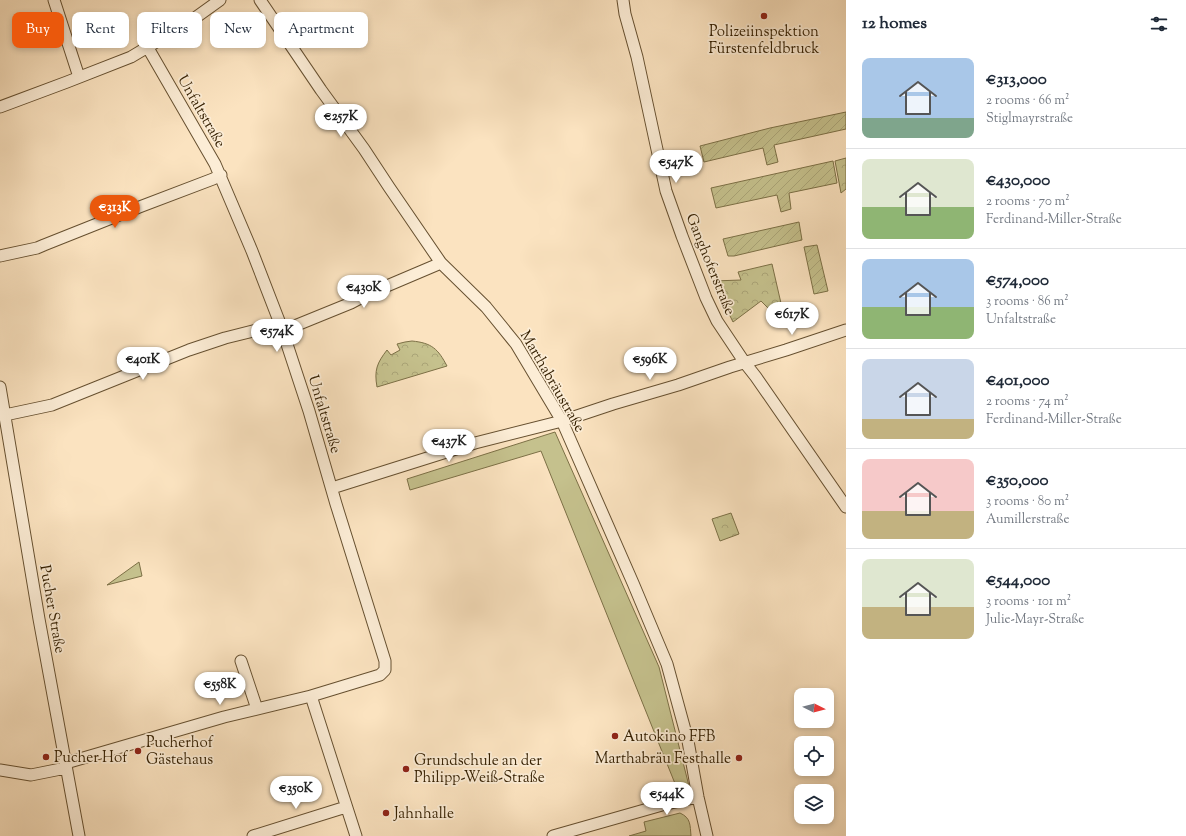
<!DOCTYPE html>
<html lang="en">
<head>
<meta charset="utf-8">
<style>
	:root { --surface:#fff; --page:#f2f2f3; --text:#1f2937; --muted:#747a83; --line:#e0e1e3; --accent:#ea580c }
	body { margin:0; font-family:"Sorts Mill Goudy",serif; background:var(--page); color:var(--text); height:100vh; display:flex; flex-direction:column; font-size:15px; white-space:nowrap }
	* { box-sizing:border-box; margin:0 }
	p { font-size:13px; color:var(--muted) }
	.icon { flex:none; width:22px; height:22px; fill:none; stroke:currentColor; stroke-width:2; stroke-linecap:round; stroke-linejoin:round }
	.map { position:relative; flex:1; overflow:hidden }
	.drawer { display:flex; flex-direction:column; background:var(--surface); width:340px }
	.drawer>* { flex:none }
	.guide { position:absolute; left:12px; top:12px; width:380px; height:36px; display:flex; gap:8px }
	.needle { width:26px; rotate:96deg }
	.controls { position:absolute; left:794px; top:688px; display:grid; gap:8px }
	.controls a { display:grid; place-items:center; width:40px; height:40px; border-radius:8px; background:var(--surface); box-shadow:0 2px 6px #0003; font-size:20px }
	.price { position:absolute; translate:-50% -34px; padding:0 9px; border-radius:14px; background:#fff; color:#222; font-size:13px; line-height:26px; filter:drop-shadow(0 1px 2px #0008) }
	.price::after { content:''; position:absolute; left:50%; top:24px; width:12px; height:9px; margin-left:-6px; background:inherit; clip-path:polygon(0 0,100% 0,50% 100%) }
	.price.selected { background:var(--accent); color:#fff }
	ul { padding:0; list-style:none }
	li { display:flex; align-items:center; gap:12px; height:100px; padding:0 16px }
	li+li { border-top:1px solid var(--line) }
	li span { display:grid; place-items:center; flex:none; width:112px; height:80px; border-radius:8px; color:#555 }
	li>.icon { margin-inline-start:auto }
	span .icon { width:48px; height:48px; fill:#fffc; stroke-width:1 }
	li b { font-size:17px }
	h2 { display:flex; justify-content:space-between; align-items:center; height:48px; padding:0 16px; font-size:17px }
	.tag { padding:0 14px; border-radius:8px; background:var(--surface); box-shadow:0 2px 6px #0003; font-size:14px; line-height:36px }
	.tag.selected { background:var(--accent); color:#fff }
	main { display:flex; flex:1; min-height:0 }
	.map>svg:first-child { display:block }
</style>
</head>
<body>
<main>
<div class="map">
<svg width="846" height="836" viewBox="0 0 846 836">
	<defs>
		<pattern id="park-crowns" width="20" height="18" patternUnits="userSpaceOnUse"><rect width="20" height="18" fill="#c5c18d"/><path d="M2 6a3 3 0 1 1 6 0M12 15a3 3 0 1 1 6 0" fill="none" stroke="#aaa578"/></pattern>
		<pattern id="garden-furrows" width="10" height="10" patternUnits="userSpaceOnUse"><rect width="10" height="10" fill="#c5c18d"/><path d="M-1 1l2-2M0 10L10 0M9 11l2-2" fill="none" stroke="#aaa578"/></pattern>
	</defs>
	<rect width="100%" height="100%" fill="#fbe3c0"/>
	<filter id="stains"><feTurbulence type="fractalNoise" baseFrequency=".005" numOctaves="4"/><feColorMatrix values="0 0 0 0 .2 0 0 0 0 .09 0 0 0 0 .02 0 0 0 .5 -.17"/></filter>
	<radialGradient id="worn" r=".72"><stop offset=".6" stop-color="#630" stop-opacity="0"/><stop offset="1" stop-color="#630" stop-opacity=".3"/></radialGradient>
	<path fill="#c5c18d" stroke="#7c7046" d="M 555,432 L 659,667 L 689,786 L 678,791 L 541,451 L 410,490 L 407,479 Z
		M 139,562 L 142,576 L 107,585 Z
		M 680,813 C 691,818 690,825 691,836 L 629,836 L 646,831 L 644,822 Z"/>
	<path fill="url(#park-crowns)" stroke="#7c7046" d="M 846,158 L 846,189 L 841,193 L 835,161 Z
		M 772,264 L 783,312 L 776,316 L 761,301 L 733,322 L 713,281 L 741,280 L 738,272 Z
		M 412,341 C 432,343 438,349 447,366 L 377,387 C 374,370 377,363 387,350 L 391,355 L 400,350 L 397,344 L 405,342 Z
		M 731,513 L 739,534 L 720,541 L 712,519 Z"/>
	<path fill="url(#garden-furrows)" stroke="#7c7046" d="M 846,112 L 846,129 L 774,145 L 778,162 L 767,165 L 763,148 L 704,162 L 700,146 L 770,128 Z
		M 833,161 L 837,183 L 789,193 L 791,209 L 781,212 L 777,195 L 716,208 L 711,188 Z
		M 799,222 L 802,240 L 734,256 L 728,256 L 723,239 Z
		M 817,245 L 828,291 L 814,294 L 804,247 Z"/>
	<g fill="none" stroke-linecap="round" stroke-linejoin="round">
		<g stroke="#665030" stroke-width="13">
			<path id="street" d="M 54,0 L 79,77
				M 260,0 L 321,90 L 364,149 L 389,187 L 441,263 L 486,307 L 516,344 L 562,421 L 633,583 L 667,664 L 688,741 L 698,797 L 707,836
				M 623,0 L 625,14 L 637,57 L 666,191 L 682,236 L 706,298 L 717,321 L 745,363 L 756,377 L 846,507
				M 0,107 L 67,82 L 131,57 L 188,23 L 220,0
				M 0,256 L 37,248 L 44,245 L 142,206 L 213,179 L 221,175
				M 0,387 L 39,619 L 79,836
				M 5,415 L 52,405 L 189,350 L 225,338 L 269,327 L 292,327 L 351,303 L 368,294 L 441,263
				M 332,488 L 475,443 L 562,421 L 613,404 L 678,385 L 730,367 L 786,350 L 846,330
				M 241,661 L 257,709
				M 311,696 L 356,836
				M 66,763 L 224,717 L 311,696 L 380,675 L 385,670 L 385,661 L 336,504 L 309,411 L 281,326 L 252,251 L 215,164 L 148,48
				M 0,770 L 31,775 L 66,768
				M 253,836 L 346,807
				M 553,836 L 662,805 L 698,797"/>
		</g>
		<use href="#street" stroke="#fcedd6" stroke-width="11"/>
	</g>
	<g fill="#8f2418" stroke="#fcedd6" stroke-width="1.5">
		<circle cx="764" cy="16" r="4"/>
		<circle cx="615" cy="736" r="4"/>
		<circle cx="138" cy="751" r="4"/>
		<circle cx="46" cy="757" r="4"/>
		<circle cx="739" cy="758" r="4"/>
		<circle cx="406" cy="769" r="4"/>
		<circle cx="386" cy="813" r="4"/>
	</g>
	<g text-anchor="middle" stroke-width="3.5" stroke-linejoin="round" paint-order="stroke">
		<g font-size="15" fill="#341f00" stroke="#fcedd6" text-anchor="start">
			<text x="764" y="36" text-anchor="middle">Polizeiinspektion<tspan x="764" dy="17">Fürstenfeldbruck</tspan></text>
			<text x="623" y="741">Autokino FFB</text>
			<text x="146" y="747">Pucherhof<tspan x="146" dy="17">Gästehaus</tspan></text>
			<text x="54" y="762">Pucher Hof</text>
			<text x="731" y="763" text-anchor="end">Marthabräu Festhalle</text>
			<text x="414" y="765">Grundschule an der<tspan x="414" dy="17">Philipp-Weiß-Straße</tspan></text>
			<text x="394" y="818">Jahnhalle</text>
		</g>
		<g font-size="15" fill="#341f00" stroke="#fcedd6">
			<text transform="translate(202 111) rotate(60)" y="5">Unfaltstraße</text>
			<text transform="translate(711 264) rotate(68)" y="5">Ganghoferstraße</text>
			<text transform="translate(553 381) rotate(60)" y="5">Marthabräustraße</text>
			<text transform="translate(325 414) rotate(73)" y="5">Unfaltstraße</text>
			<text transform="translate(53 609) rotate(80)" y="5">Pucher Straße</text>
		</g>
	</g>
	<rect width="100%" height="100%" filter="url(#stains)"/>
	<rect width="100%" height="100%" fill="url(#worn)"/>
</svg>
<div class="controls">
<a><svg class="needle" viewBox="-14 -14 28 28"><path d="M0-13l5 13h-10z" fill="#e53935"/><path d="M0 13l5-13h-10z" fill="#747a83"/></svg></a>
<a><svg class="icon" aria-label="locate" viewBox="0 0 24 24"><circle cx="12" cy="12" r="6"/><path d="M12 2v4M12 18v4M2 12h4M18 12h4"/></svg></a>
<a><svg class="icon" aria-label="layers" viewBox="0 0 24 24"><path d="M12 4l9 5-9 5-9-5zM3 14l9 5 9-5"/></svg></a>
</div>
<b class="price" style="left:341px;top:138px">€257K</b>
<b class="price" style="left:676px;top:184px">€547K</b>
<b class="price selected" style="left:115px;top:229px">€313K</b>
<b class="price" style="left:364px;top:309px">€430K</b>
<b class="price" style="left:792px;top:336px">€617K</b>
<b class="price" style="left:277px;top:353px">€574K</b>
<b class="price" style="left:143px;top:381px">€401K</b>
<b class="price" style="left:650px;top:381px">€596K</b>
<b class="price" style="left:449px;top:463px">€437K</b>
<b class="price" style="left:220px;top:706px">€558K</b>
<b class="price" style="left:296px;top:810px">€350K</b>
<b class="price" style="left:667px;top:816px">€544K</b>
<div class="guide">
<a class="tag selected">Buy</a>
<a class="tag">Rent</a>
<a class="tag">Filters</a>
<a class="tag">New</a>
<a class="tag">Apartment</a>
</div>
</div>
<section class="drawer">
<h2>12 homes<svg class="icon" aria-label="filters" viewBox="0 0 24 24"><path d="M4 7h16M4 17h16"/><circle cx="9" cy="7" r="2"/><circle cx="15" cy="17" r="2"/></svg></h2>
<ul>
<li><span style="background:linear-gradient(#a9c7e8 75%,#7fa58c 0)"><svg class="icon" aria-label="home" viewBox="0 0 24 24"><path d="M3 11l9-7 9 7M6 9v11h12V9"/></svg></span><div><b>€313,000</b><p>2 rooms · 66 m²</p><p>Stiglmayrstraße</p></div></li>
<li><span style="background:linear-gradient(#dfe7d0 60%,#8fb573 0)"><svg class="icon" aria-label="home" viewBox="0 0 24 24"><path d="M3 11l9-7 9 7M6 9v11h12V9"/></svg></span><div><b>€430,000</b><p>2 rooms · 70 m²</p><p>Ferdinand-Miller-Straße</p></div></li>
<li><span style="background:linear-gradient(#a9c7e8 60%,#8fb573 0)"><svg class="icon" aria-label="home" viewBox="0 0 24 24"><path d="M3 11l9-7 9 7M6 9v11h12V9"/></svg></span><div><b>€574,000</b><p>3 rooms · 86 m²</p><p>Unfaltstraße</p></div></li>
<li><span style="background:linear-gradient(#c9d6e8 75%,#c2b280 0)"><svg class="icon" aria-label="home" viewBox="0 0 24 24"><path d="M3 11l9-7 9 7M6 9v11h12V9"/></svg></span><div><b>€401,000</b><p>2 rooms · 74 m²</p><p>Ferdinand-Miller-Straße</p></div></li>
<li><span style="background:linear-gradient(#f6c9c9 65%,#c2b280 0)"><svg class="icon" aria-label="home" viewBox="0 0 24 24"><path d="M3 11l9-7 9 7M6 9v11h12V9"/></svg></span><div><b>€350,000</b><p>3 rooms · 80 m²</p><p>Aumillerstraße</p></div></li>
<li><span style="background:linear-gradient(#dfe7d0 60%,#c2b280 0)"><svg class="icon" aria-label="home" viewBox="0 0 24 24"><path d="M3 11l9-7 9 7M6 9v11h12V9"/></svg></span><div><b>€544,000</b><p>3 rooms · 101 m²</p><p>Julie-Mayr-Straße</p></div></li>
</ul>
</section>
</main>
</body>
</html>
